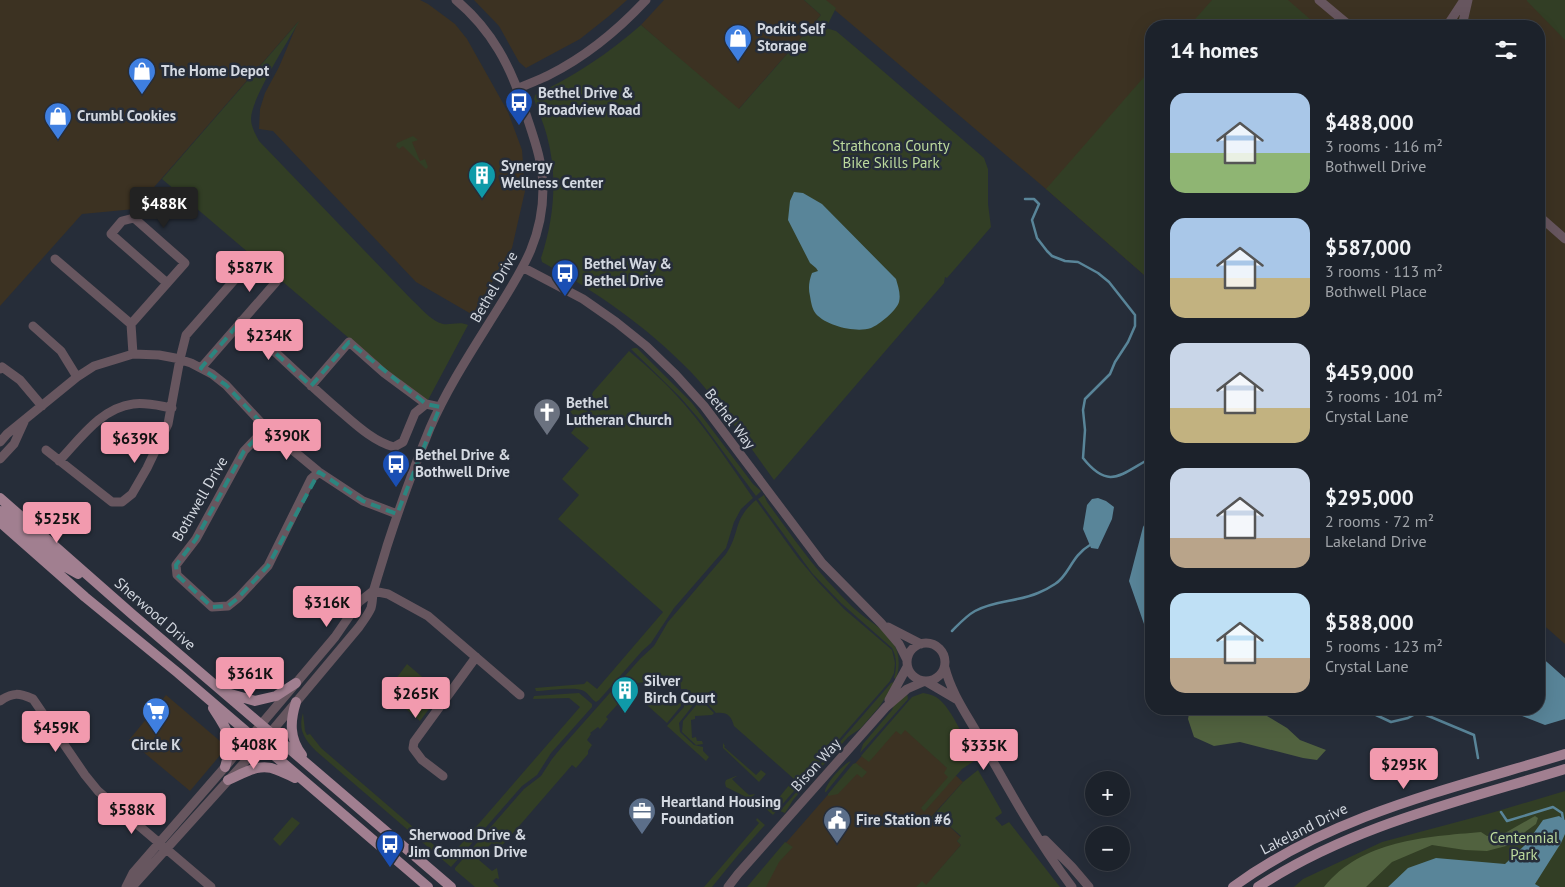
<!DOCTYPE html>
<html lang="en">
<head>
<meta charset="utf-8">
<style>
	:root { --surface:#1c222b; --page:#252a33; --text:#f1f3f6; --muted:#a0a4a9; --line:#3a3f47; --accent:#f29aae }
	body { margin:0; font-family:"PT Sans",sans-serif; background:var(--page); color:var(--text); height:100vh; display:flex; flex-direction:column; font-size:19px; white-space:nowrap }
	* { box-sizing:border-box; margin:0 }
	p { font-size:16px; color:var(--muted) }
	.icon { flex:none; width:28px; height:28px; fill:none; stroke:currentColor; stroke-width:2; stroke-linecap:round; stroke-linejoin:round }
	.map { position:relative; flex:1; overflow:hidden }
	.drawer { position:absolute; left:1145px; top:20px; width:400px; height:695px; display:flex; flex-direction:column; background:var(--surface); border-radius:20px; box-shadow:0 5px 20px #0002,0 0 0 1px var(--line) }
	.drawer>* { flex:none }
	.fabs { position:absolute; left:1085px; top:771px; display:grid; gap:10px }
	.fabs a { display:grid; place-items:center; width:45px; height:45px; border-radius:50%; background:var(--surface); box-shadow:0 5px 20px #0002,0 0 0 1px var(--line); font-size:25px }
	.price { position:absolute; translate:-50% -42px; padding:0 11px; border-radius:5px; background:var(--accent); color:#111; font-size:16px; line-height:32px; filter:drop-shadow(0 1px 2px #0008) }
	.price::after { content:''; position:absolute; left:50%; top:30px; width:15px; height:11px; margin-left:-8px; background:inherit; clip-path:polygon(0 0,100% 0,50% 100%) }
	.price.on { background:#222; color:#fff }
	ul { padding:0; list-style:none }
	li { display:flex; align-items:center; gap:15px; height:125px; padding:0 25px }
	li span { display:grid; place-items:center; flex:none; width:140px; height:100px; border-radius:15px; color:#555 }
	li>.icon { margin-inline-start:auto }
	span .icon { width:60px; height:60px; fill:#fffc; stroke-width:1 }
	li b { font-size:21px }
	h2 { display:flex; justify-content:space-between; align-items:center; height:60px; padding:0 25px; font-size:21px }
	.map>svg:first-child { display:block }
</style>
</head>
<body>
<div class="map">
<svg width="1565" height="887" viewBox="0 0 1565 887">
	<rect width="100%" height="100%" fill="#262d39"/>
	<path fill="#3c3222" d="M 0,0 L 420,0 L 428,4 L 455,24 L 467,39 L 508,112 L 522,150 L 525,191 L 512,248 L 473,315 L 416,282 L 273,131 L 259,129 L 260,109 L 265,93 L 279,67 L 298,22 L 135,209 L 82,214 L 0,306 Z
		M 474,0 L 627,0 L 609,16 L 580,39 L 526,68 L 519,62 L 499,26 Z
		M 664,0 L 804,0 L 821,15 L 738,110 L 641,25 Z
		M 823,0 L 1565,0 L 1565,644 L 1539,621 L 1539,26 L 1151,26 L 1151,281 L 1046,189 Z
		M 166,695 L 227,747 L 190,791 L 129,740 Z
		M 894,719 L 963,782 L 931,817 L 939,817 L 961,837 L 957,841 L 961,845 L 925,887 L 751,887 L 757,876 Z"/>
	<path fill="#323e25" d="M 804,0 L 826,0 L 836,8 L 826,28 L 836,31 L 855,47 L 984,158 L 988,169 L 988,204 L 991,227 L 947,278 L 945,277 L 944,283 L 774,480 C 747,443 721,404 690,371 C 646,326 597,292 542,262 L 541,258 C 554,219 558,177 547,136 C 544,124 538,111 534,99 L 535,95 C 574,76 608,54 641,25 L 739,109 L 821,15 Z
		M 1212,0 L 1288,0 L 1318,26 L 1189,26 Z
		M 1527,0 L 1565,0 L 1565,40 L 1527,1 Z
		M 300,20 C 288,41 251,99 251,119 C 251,127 256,135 259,141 L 411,299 C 420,307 431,321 443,324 C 452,325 460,321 468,325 L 428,400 L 424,400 L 418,397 L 162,179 Z
		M 1151,69 L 1151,281 L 1046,189 Z
		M 413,136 L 418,140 L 412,142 L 420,161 L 425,159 L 428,167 L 426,169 L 403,146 L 399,149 L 396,146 L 397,143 Z
		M 634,348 L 637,348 L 692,403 L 753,484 L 761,491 L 756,496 L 699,419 L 680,397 L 631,349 Z
		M 629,351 C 649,368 668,385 685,405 C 710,434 731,466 753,498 L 741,509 L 734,522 L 726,548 L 674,608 L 651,643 L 642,651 L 599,700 L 596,702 C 591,699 589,694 584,691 C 575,686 547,691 536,691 L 535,688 L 584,684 L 587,681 L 597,689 L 663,612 L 558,519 L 579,495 L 562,479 L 589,448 L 571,433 L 580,421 L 570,412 L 578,404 L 589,412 L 595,405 L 591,397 L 593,392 Z
		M 764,495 L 767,502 C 789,532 810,563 836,590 C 846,601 858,613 870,621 C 879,627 887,634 893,642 C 900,654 900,666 896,679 L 894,678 C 897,668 897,657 892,648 L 841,603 L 812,573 L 758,499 Z
		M 756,500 L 798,558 L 819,583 L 844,609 L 892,650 L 895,663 L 894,673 L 890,681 L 773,815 L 765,808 L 767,800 L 773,805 L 794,779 L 734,726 C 731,716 728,712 716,713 L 705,701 L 706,697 L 701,695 L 679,723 L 680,732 L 694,745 L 703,747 L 703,751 L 709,757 L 706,761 L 667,726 L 684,707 L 682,694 L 687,693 L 687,689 L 681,689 L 680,680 L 668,678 L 668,681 L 664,681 L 664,684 L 651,685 L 650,682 L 636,683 L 636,693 L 634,696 L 629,692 L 606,717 L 608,719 L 600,729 L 598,727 L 590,733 L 591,734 L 587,740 L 592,745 L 588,751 L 588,754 L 576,768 L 572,765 L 499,849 L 492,843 L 482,853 L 483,855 L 479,860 L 492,871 L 497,868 L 499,879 L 496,878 L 493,881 L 499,887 L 475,887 L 455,870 L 455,868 L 524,789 L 541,776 L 552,759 L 561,748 L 640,659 L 654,646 L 668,622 L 726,554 C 741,532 732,520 756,500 Z
		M 407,664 L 441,693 L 420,721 L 386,692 Z
		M 894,682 L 895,683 L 879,707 L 861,728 L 848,737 L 793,800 L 785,813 L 780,811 L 891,683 Z
		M 579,693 L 592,704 L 592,707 L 551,753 L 537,775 L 522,786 L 451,867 L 316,751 C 304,738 298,730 303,713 L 305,731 L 307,735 L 310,734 L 321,748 L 449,858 L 580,707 L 569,698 L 533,699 L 534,696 Z
		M 907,693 L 908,699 L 860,753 L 863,744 L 892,710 L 894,705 Z
		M 923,693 C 930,694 936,696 941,701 C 952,711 969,746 974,761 L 962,769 L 924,812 L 921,808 L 948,777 L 944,773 L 947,768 L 905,730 L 901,735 L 896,731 L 869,762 L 861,756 L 912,697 Z
		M 665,701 L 665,704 L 669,704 L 670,706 L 681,703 L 681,706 L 667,723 L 647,705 L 652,705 L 652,702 Z
		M 698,703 L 705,704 L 714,713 L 712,715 L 695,716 L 695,719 L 691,720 L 692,738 L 696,737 L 697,741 L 702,741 L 703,744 L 696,745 L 682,732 L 683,721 Z
		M 723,743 L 725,746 L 724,747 L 756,775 L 761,770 L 766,774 L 759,782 L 723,748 Z
		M 851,761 L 826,792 L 825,792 C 825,784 844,763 851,761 Z
		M 856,763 L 867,772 L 862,778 L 857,774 L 838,794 L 828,796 L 828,794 L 853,764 Z
		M 978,770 L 1001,810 L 1002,813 L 995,818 L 1002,826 L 1009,822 L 1060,887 L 916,887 L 922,881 L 926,885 L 961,845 L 957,841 L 961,836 L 939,817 L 935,821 L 931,818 L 963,782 Z
		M 736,776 L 737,776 L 732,779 C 737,784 743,790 749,795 L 755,794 L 750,799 L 726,787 L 725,783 L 726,780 Z
		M 1565,791 L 1565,887 L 1294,887 L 1303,879 L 1382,842 L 1491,813 Z
		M 292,817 L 300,823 L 280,846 L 273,839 Z
		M 757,818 L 765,825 L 738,855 L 712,887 L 704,887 L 759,823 L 756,820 Z
		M 785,842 L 793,847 L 779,862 L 766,887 L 747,887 Z"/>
	<path fill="#51623f" d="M 1190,709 L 1249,709 L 1257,710 L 1287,728 L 1300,740 L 1326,750 L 1317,760 L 1303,758 L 1240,742 L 1214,746 L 1194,737 L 1188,719 Z
		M 1535,816 L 1538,818 L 1536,824 L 1506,846 L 1487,851 L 1465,850 L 1432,845 L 1392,862 L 1366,887 L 1324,887 C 1362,840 1425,837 1481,832 L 1487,836 L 1505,833 Z"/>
	<path fill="#598599" d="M 794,192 L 803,193 L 822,204 L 896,279 C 898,286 901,294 899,302 C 897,310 879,325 871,328 C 856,333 827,326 816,314 C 812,309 811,302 810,296 C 808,288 809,281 812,273 L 818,271 L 816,268 L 810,263 L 788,220 L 790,201 Z
		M 1098,498 L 1106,501 L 1114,507 L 1112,519 L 1098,549 L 1091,548 L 1083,529 L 1087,505 L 1092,499 Z
		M 1151,513 L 1151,622 L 1144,624 L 1129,581 L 1143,527 Z
		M 1539,655 L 1565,678 L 1565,719 L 1545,725 L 1504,709 L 1539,709 Z
		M 1559,816 L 1565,820 L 1565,834 L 1561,843 L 1535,884 L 1540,887 L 1388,887 L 1408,868 L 1436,858 L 1505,864 L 1526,844 L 1543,820 Z"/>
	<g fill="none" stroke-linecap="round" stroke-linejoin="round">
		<path stroke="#598599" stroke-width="2.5" d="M 1025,199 L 1034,199 L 1039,204 L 1032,220 L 1037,238 L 1047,251 L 1052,256 L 1065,261 L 1078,262 L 1098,273 L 1109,282 L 1135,315 L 1135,326 L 1128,342 L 1115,362 L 1110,374 L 1085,399 L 1083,410 L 1085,430 L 1083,458 C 1109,491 1121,474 1151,458
			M 952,631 C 959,624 966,616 975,611 C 995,600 1017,602 1038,593 C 1043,591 1049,588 1055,584 C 1069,576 1071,556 1090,545
			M 1376,715 L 1391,722 L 1408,718 L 1419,712 L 1474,735 L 1478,758
			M 1501,812 L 1507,821 L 1553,807 L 1562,813 L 1563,819"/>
		<path stroke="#67565f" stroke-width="9" d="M 1319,0 L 1350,26
			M 1447,26 L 1464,0
			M 1462,26 L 1468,0
			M 517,89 C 528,84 539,80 549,75 C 585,57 619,29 646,0
			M 1539,216 L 1565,239
			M 55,259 L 131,324
			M 524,268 L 583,299 L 616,322 L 646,346 L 676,375 L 704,406 L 822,563 L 881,623 L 899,644 L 907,660
			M 241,321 C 275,351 306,382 340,411 C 355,424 374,442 394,447 L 403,442 L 415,413 L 426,404 L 440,407
			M 33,326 L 61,351 L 77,377
			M 133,354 L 131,324 L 185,263 L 134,218 L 122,221 L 111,234 L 167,283
			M 201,368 L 276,282
			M 0,369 L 2,367 L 20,380 L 42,406
			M 311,386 L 349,342 L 384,373 L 426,404
			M 266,428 L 244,451 L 196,539 L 176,565 L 177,575 L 212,607 L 228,606 L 238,598 L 268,566 L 311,479 L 319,472
			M 0,442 L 7,434 L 77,377 L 94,366 L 133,354 L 159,355 L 175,358 L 191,363 L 212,374 L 226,385 L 266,428 L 319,472 L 363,501 L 397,514
			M 46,450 L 112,502 L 122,502 L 132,494 L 147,468 L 168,424 L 180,359 L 186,335 L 251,261
			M 0,459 L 14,444 L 24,422
			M 59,461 C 80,439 101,408 133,404 C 146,402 160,406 172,408
			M 373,591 L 388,594 L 428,616 L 520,695
			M 888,627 L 921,644
			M907 662a19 19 0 1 1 38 0a19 19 0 1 1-38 0Z
			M 945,668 C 952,695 968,716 981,740 C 1009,790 1037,841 1072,887
			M 927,682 L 956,699
			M 889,700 L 907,667
			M 0,701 C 13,692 19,693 33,699 L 85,775 L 98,791 L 211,887
			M 443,776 L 422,760 L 413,748 L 414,742 L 476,657
			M 1045,840 L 1072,867 L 1089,887
			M 126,887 L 133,873 L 225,767 L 335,637 L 359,602 L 373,591
			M 132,887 L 261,744 L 359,627 C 363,621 368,615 371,608 C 373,602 372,595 374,589 C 378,575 383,560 387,546 C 400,506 414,467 430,428 C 448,386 475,346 499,307 C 524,267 543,237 543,188 C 543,161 533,136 525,111 C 511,67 492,30 456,0
			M 728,887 L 738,874 L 886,707 L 907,689 L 923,682"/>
		<path stroke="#a17f90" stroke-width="10" d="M 0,498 L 133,615 L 451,887
			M 0,511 L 62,565 L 78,574
			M 0,522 L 85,597 L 178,673 L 428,887
			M 227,693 L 255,701 L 276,696 L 296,683
			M 296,702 C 290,721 289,738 302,755
			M 213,708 C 229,732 234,738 225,767
			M 228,780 C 244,773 260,762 277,770 C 283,772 289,775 295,778
			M 1233,887 C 1331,815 1451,789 1565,754
			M 1258,887 C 1350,826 1461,801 1565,769"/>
	</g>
	<path fill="none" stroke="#2c857f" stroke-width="4" stroke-dasharray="10 6" stroke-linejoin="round" d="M 241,321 L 311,386 L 349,342 L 426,404 L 440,407 L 397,514 L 363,501 L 319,472 L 268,566 L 238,598 L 228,606 L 212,607 L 177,575 L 176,565 L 196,539 L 244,451 L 266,428 L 226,385 L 201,368 Z"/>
	<defs>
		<g id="shop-pin" transform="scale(1.4375)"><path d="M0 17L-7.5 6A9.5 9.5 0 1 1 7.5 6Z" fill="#3f7fe0" stroke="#262d39"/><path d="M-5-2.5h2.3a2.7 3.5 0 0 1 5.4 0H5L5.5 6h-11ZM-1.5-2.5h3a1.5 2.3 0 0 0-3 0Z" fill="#fff"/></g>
		<g id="bus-pin" transform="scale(1.4375)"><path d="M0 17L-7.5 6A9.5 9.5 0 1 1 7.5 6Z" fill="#1a4fb4" stroke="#262d39"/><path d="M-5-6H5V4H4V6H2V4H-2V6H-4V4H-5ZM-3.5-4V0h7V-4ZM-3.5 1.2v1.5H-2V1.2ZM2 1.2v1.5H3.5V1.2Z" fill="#fff"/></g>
		<g id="building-pin" transform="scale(1.4375)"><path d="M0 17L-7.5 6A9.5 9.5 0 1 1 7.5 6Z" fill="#0f9aa8" stroke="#262d39"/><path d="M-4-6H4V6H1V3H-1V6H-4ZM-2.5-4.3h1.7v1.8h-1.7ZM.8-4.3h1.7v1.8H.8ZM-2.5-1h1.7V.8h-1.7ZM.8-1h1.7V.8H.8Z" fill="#fff"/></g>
		<g id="church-pin" transform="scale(1.4375)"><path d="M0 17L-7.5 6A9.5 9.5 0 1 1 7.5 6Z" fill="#6b7280" stroke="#262d39"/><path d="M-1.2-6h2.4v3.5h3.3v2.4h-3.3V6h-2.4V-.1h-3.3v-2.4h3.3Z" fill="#fff"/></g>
		<g id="supermarket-pin" transform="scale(1.4375)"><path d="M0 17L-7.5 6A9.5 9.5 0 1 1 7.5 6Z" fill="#3f7fe0" stroke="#262d39"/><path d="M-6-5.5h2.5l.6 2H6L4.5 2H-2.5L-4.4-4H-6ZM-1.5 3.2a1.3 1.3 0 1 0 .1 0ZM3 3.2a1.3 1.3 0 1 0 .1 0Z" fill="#fff"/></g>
		<g id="office-pin" transform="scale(1.4375)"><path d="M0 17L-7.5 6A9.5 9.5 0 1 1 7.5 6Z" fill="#5c6f8a" stroke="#262d39"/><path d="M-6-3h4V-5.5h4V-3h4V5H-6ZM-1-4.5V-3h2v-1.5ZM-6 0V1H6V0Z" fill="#fff"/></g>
		<g id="civic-pin" transform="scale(1.4375)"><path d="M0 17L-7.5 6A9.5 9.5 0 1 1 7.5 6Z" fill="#5c6f8a" stroke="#262d39"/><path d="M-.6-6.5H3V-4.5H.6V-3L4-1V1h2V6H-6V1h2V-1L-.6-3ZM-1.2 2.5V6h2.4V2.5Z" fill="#fff"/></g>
	</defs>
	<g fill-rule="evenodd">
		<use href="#shop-pin" x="738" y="38"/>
		<use href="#shop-pin" x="142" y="71"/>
		<use href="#bus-pin" x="519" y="102"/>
		<use href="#shop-pin" x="58" y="116"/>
		<use href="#building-pin" x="482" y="175"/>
		<use href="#bus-pin" x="565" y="273"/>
		<use href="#church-pin" x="547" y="412"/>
		<use href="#bus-pin" x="396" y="464"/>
		<use href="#building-pin" x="625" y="690"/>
		<use href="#supermarket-pin" x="156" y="711"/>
		<use href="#office-pin" x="642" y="811"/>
		<use href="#civic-pin" x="837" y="820"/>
		<use href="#bus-pin" x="390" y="844"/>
	</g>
	<g text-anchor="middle" stroke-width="5" stroke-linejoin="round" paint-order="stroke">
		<g font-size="15" font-weight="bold" fill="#d3d8e0" stroke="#262d39" text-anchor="start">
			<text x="757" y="34">Pockit Self<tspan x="757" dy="17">Storage</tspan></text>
			<text x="161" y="76">The Home Depot</text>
			<text x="538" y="98">Bethel Drive &amp;<tspan x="538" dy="17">Broadview Road</tspan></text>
			<text x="77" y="121">Crumbl Cookies</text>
			<text x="501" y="171">Synergy<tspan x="501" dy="17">Wellness Center</tspan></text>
			<text x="584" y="269">Bethel Way &amp;<tspan x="584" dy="17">Bethel Drive</tspan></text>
			<text x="566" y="408">Bethel<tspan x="566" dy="17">Lutheran Church</tspan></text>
			<text x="415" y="460">Bethel Drive &amp;<tspan x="415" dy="17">Bothwell Drive</tspan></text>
			<text x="644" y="686">Silver<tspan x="644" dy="17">Birch Court</tspan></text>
			<text x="156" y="750" text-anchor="middle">Circle K</text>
			<text x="661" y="807">Heartland Housing<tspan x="661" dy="17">Foundation</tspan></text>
			<text x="856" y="825">Fire Station #6</text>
			<text x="409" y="840">Sherwood Drive &amp;<tspan x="409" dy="17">Jim Common Drive</tspan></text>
		</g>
		<g font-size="15" fill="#bcda9d" stroke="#262d39">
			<text x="891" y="151">Strathcona County<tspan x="891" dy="17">Bike Skills Park</tspan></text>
			<text x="1524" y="843">Centennial<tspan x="1524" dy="17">Park</tspan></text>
		</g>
		<g font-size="15" fill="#d3d8e0" stroke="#262d39">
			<text transform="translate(494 287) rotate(-60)" y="5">Bethel Drive</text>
			<text transform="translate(730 419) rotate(52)" y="5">Bethel Way</text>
			<text transform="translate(200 499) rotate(-60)" y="5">Bothwell Drive</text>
			<text transform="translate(155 614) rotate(41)" y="5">Sherwood Drive</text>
			<text transform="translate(816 765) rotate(-48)" y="5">Bison Way</text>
			<text transform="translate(1304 829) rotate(-27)" y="5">Lakeland Drive</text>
		</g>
	</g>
</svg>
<div class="fabs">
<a>+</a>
<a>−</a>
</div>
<b class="price on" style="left:164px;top:229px">$488K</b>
<b class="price" style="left:250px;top:293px">$587K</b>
<b class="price" style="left:269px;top:361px">$234K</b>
<b class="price" style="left:287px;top:461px">$390K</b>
<b class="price" style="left:135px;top:464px">$639K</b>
<b class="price" style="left:57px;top:544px">$525K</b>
<b class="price" style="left:327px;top:628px">$316K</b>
<b class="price" style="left:250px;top:699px">$361K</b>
<b class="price" style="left:416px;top:719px">$265K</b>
<b class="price" style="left:56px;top:753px">$459K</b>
<b class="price" style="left:254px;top:770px">$408K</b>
<b class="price" style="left:984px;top:771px">$335K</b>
<b class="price" style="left:1404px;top:790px">$295K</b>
<b class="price" style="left:132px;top:835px">$588K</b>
<section class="drawer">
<h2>14 homes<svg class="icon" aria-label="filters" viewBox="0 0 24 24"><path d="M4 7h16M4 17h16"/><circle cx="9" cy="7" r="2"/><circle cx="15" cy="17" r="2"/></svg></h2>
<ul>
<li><span style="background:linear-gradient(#a9c7e8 60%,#8fb573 0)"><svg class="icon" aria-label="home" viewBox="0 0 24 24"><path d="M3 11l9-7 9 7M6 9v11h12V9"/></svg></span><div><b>$488,000</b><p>3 rooms · 116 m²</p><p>Bothwell Drive</p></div></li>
<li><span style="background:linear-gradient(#a9c7e8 60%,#c2b280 0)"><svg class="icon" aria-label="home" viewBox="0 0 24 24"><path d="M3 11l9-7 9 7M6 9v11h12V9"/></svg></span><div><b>$587,000</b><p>3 rooms · 113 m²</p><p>Bothwell Place</p></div></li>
<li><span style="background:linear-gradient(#c9d6e8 65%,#c2b280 0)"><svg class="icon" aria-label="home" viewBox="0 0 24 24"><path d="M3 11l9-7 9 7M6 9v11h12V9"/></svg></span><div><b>$459,000</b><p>3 rooms · 101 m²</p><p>Crystal Lane</p></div></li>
<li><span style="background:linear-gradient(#c9d6e8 70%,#b9a48a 0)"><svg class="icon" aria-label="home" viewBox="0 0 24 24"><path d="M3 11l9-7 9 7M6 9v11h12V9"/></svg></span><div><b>$295,000</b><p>2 rooms · 72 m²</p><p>Lakeland Drive</p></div></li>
<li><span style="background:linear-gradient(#bfe0f5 65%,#b9a48a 0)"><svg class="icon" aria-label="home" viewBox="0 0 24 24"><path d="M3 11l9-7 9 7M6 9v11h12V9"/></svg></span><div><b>$588,000</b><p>5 rooms · 123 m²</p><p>Crystal Lane</p></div></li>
</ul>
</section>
</div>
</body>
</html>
